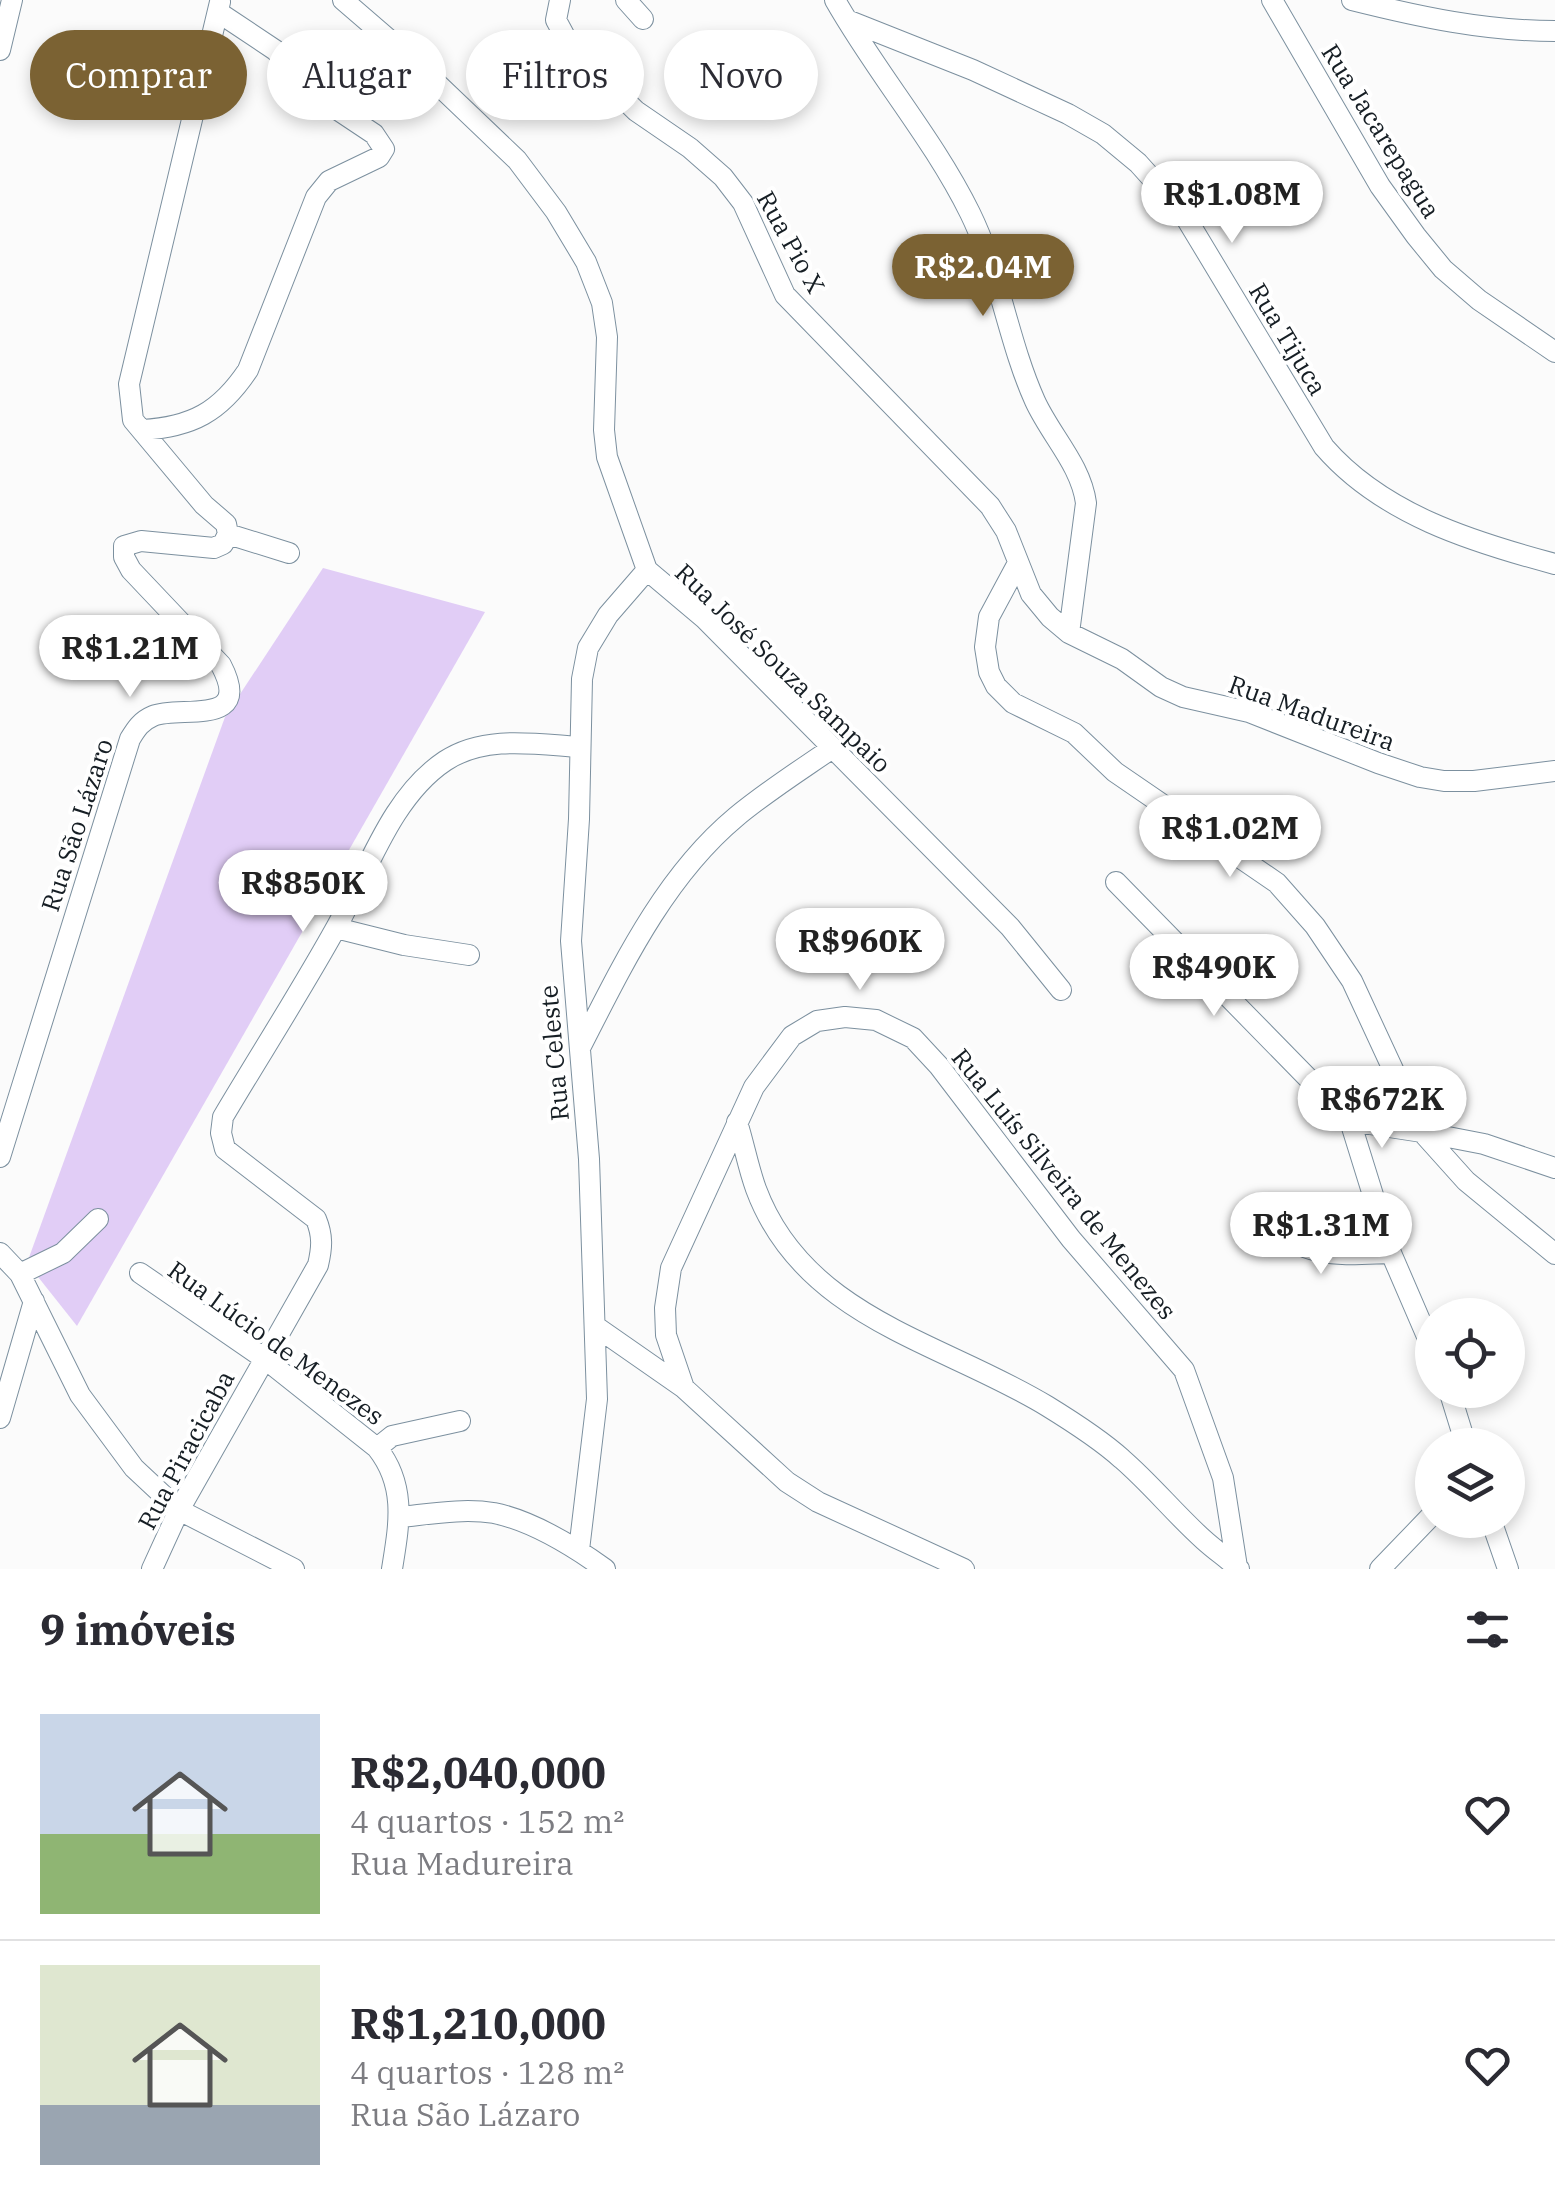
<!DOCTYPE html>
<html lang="pt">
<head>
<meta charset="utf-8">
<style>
	:root { --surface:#fff; --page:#f7f7f7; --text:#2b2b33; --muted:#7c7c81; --line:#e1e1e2; --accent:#7b6233 }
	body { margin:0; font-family:"IBM Plex Serif",serif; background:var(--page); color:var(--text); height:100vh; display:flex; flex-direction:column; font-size:38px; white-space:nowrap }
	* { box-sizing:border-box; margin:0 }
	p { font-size:32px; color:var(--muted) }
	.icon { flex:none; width:55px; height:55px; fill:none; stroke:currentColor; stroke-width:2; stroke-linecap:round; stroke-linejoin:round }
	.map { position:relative; height:1569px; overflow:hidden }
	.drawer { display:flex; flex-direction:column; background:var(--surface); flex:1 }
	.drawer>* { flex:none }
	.hud { position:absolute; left:30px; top:30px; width:1000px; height:90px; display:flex; gap:20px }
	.fabs { position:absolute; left:1415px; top:1298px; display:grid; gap:20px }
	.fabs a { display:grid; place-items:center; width:110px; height:110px; border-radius:50%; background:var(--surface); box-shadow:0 5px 15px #0003; font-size:50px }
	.price { position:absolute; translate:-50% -85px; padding:0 22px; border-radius:35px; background:#fff; color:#222; font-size:32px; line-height:65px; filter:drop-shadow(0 2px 5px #0008) }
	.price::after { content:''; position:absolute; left:50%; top:60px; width:30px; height:22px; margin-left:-15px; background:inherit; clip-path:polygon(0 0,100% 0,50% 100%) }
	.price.selected { background:var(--accent); color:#fff }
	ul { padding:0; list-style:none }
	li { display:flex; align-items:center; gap:30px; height:250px; padding:0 40px }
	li+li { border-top:2px solid var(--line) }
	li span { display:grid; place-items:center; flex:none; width:280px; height:200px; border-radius:0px; color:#555 }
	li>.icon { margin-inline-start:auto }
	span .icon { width:120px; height:120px; fill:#fffc; stroke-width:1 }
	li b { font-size:42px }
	h2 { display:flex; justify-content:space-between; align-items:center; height:120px; padding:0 40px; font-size:42px }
	.tag { padding:0 35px; border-radius:45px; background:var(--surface); box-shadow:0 5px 15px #0003; font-size:35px; line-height:90px }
	.tag.selected { background:var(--accent); color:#fff }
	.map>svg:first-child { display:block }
</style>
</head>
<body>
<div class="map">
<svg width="1555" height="1569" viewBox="0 0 1555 1569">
	<rect width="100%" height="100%" fill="#fbfbfb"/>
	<path fill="#e1cdf6" d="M 323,568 L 485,612 L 77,1326 L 27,1263 L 225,717 Z"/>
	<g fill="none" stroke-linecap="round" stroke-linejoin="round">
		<g stroke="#7c909f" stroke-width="22">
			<path id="minor" d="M 343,0 L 408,56 L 517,160 L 556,212 L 586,262 L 602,303 L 607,337 L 604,430 L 607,457 L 647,570 L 704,618 L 1010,927 L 1061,990
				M 560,0 L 556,20 L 570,46 L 636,111 L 690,148 L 723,177 L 743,203 L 785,295 L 990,506 L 1006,531 L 1031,594 L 1050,617 L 1069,633 L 1122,659 L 1161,687 L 1183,697 L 1249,712 L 1378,763 L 1420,777 L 1444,781 L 1474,781 L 1555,771
				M 626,0 L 643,19
				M 835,0 C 877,74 933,138 970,213 C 1000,274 1008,341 1035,401 C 1051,436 1081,465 1086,503 L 1069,633
				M 1272,0 L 1380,186 L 1416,236 L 1443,269 L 1479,300 L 1555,352
				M 1352,0 C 1420,17 1485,31 1555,31
				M 220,2 L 129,384 L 133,420 L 204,505 L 226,524 L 228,534
				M 847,20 L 973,70 L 1068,114 L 1103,134 L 1138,163 L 1183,213 L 1324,447 C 1382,514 1472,542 1555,564
				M 0,50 L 12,0
				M 142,430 C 192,427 220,412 248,370 L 316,197 L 329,181 L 379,157 L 384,149 L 374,134 L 338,110 L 275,50 L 218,12
				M 1018,563 L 989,617 L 985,647 L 989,672 L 996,686 L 1013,703 L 1074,733 L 1115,772 L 1277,883 L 1315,926 L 1352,981 L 1422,1132 L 1484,1144 L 1555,1168
				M 1116,882 L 1350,1121 L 1391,1253 L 1432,1348
				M 336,928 L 404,945 L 469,955
				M 580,1048 C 622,966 664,877 736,817 C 766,792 799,771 831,749
				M 1350,1121 L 1422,1132 L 1466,1181 L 1555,1254
				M 737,1122 C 744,1144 748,1167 756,1189 C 804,1318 942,1342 1047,1406 C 1073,1422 1100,1439 1122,1459 C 1151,1484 1175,1514 1204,1540 C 1215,1550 1228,1559 1239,1569
				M 0,1157 L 130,739 C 136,729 141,721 153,716 C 181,705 254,728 221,665 L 131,570 L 124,557 L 124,546 L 141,541 L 214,548 L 223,544 L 228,534 L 289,553
				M 1275,1229 C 1308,1259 1349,1255 1391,1253
				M 0,1253 L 20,1274 L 80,1395 L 134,1468 L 179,1510 L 294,1569
				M 140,1273 L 265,1359 L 377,1448 C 407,1486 399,1525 392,1569
				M 20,1274 L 63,1253 L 98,1219
				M 595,1326 L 684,1388 L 787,1482 L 818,1502 L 964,1569
				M 684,1388 L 666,1335 L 665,1308 L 671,1268 L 754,1087 L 792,1036 L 817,1021 L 845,1017 L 876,1020 L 913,1038 L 939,1066 L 1071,1239 L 1184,1370 L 1223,1478 L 1237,1567
				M 1449,1390 L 1466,1445
				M 0,1418 L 34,1301
				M 377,1448 L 392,1436 L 460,1421
				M 400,1517 C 430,1514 463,1508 494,1513 C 533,1521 573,1546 605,1569
				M 1491,1520 L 1508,1569
				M 579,1550 L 597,1399 L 589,1159 L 571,941 L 579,819 L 582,679 L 588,648 L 608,615 L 647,570
				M 152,1569 L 179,1510 L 318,1265 C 322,1248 323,1236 316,1219 L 225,1149 L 221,1133 L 223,1117 C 261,1053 301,991 337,926 C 368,871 391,797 445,761 C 484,735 535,744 579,747
				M 1380,1569 L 1432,1515"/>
		</g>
		<use href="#minor" stroke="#fff" stroke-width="20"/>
	</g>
	<g text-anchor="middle" stroke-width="8" stroke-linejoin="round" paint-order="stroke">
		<g font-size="25" fill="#161e24" stroke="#fff">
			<text transform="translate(1381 131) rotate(58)" y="9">Rua Jacarepagua</text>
			<text transform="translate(791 242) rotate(61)" y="9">Rua Pio X</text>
			<text transform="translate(1288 339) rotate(59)" y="9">Rua Tijuca</text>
			<text transform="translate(783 668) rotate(44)" y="9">Rua José Souza Sampaio</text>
			<text transform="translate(1312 713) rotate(20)" y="9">Rua Madureira</text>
			<text transform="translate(77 825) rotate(-72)" y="9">Rua São Lázaro</text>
			<text transform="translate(554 1053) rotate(-95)" y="9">Rua Celeste</text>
			<text transform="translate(1064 1184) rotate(51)" y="9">Rua Luís Silveira de Menezes</text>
			<text transform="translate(276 1343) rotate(36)" y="9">Rua Lúcio de Menezes</text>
			<text transform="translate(186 1450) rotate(-62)" y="9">Rua Piracicaba</text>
		</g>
	</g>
</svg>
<div class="fabs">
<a><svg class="icon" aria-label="locate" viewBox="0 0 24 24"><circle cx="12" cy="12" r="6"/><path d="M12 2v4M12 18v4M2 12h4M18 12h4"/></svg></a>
<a><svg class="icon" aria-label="layers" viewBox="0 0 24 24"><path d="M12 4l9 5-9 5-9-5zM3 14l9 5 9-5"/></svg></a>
</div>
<b class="price" style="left:1232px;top:246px">R$1.08M</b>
<b class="price selected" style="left:983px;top:319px">R$2.04M</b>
<b class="price" style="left:130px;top:700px">R$1.21M</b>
<b class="price" style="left:1230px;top:880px">R$1.02M</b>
<b class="price" style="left:303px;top:935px">R$850K</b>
<b class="price" style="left:860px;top:993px">R$960K</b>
<b class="price" style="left:1214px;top:1019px">R$490K</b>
<b class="price" style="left:1382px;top:1151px">R$672K</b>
<b class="price" style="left:1321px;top:1277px">R$1.31M</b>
<div class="hud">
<a class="tag selected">Comprar</a>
<a class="tag">Alugar</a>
<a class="tag">Filtros</a>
<a class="tag">Novo</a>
</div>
</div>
<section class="drawer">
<h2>9 imóveis<svg class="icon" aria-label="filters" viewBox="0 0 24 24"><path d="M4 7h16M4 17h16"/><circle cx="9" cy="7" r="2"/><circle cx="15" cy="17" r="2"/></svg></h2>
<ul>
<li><span style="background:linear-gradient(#c9d6e8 60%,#8fb573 0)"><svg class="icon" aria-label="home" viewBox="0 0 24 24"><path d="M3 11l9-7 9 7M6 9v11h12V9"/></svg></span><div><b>R$2,040,000</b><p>4 quartos · 152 m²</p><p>Rua Madureira</p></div><svg class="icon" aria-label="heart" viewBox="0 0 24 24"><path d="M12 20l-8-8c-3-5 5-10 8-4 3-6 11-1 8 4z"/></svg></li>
<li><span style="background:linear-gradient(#dfe7d0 70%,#9aa5b1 0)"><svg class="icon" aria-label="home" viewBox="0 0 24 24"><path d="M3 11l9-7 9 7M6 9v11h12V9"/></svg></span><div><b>R$1,210,000</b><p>4 quartos · 128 m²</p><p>Rua São Lázaro</p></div><svg class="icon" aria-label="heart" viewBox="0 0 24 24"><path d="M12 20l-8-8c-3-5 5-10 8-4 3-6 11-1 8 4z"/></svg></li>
</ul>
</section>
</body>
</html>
